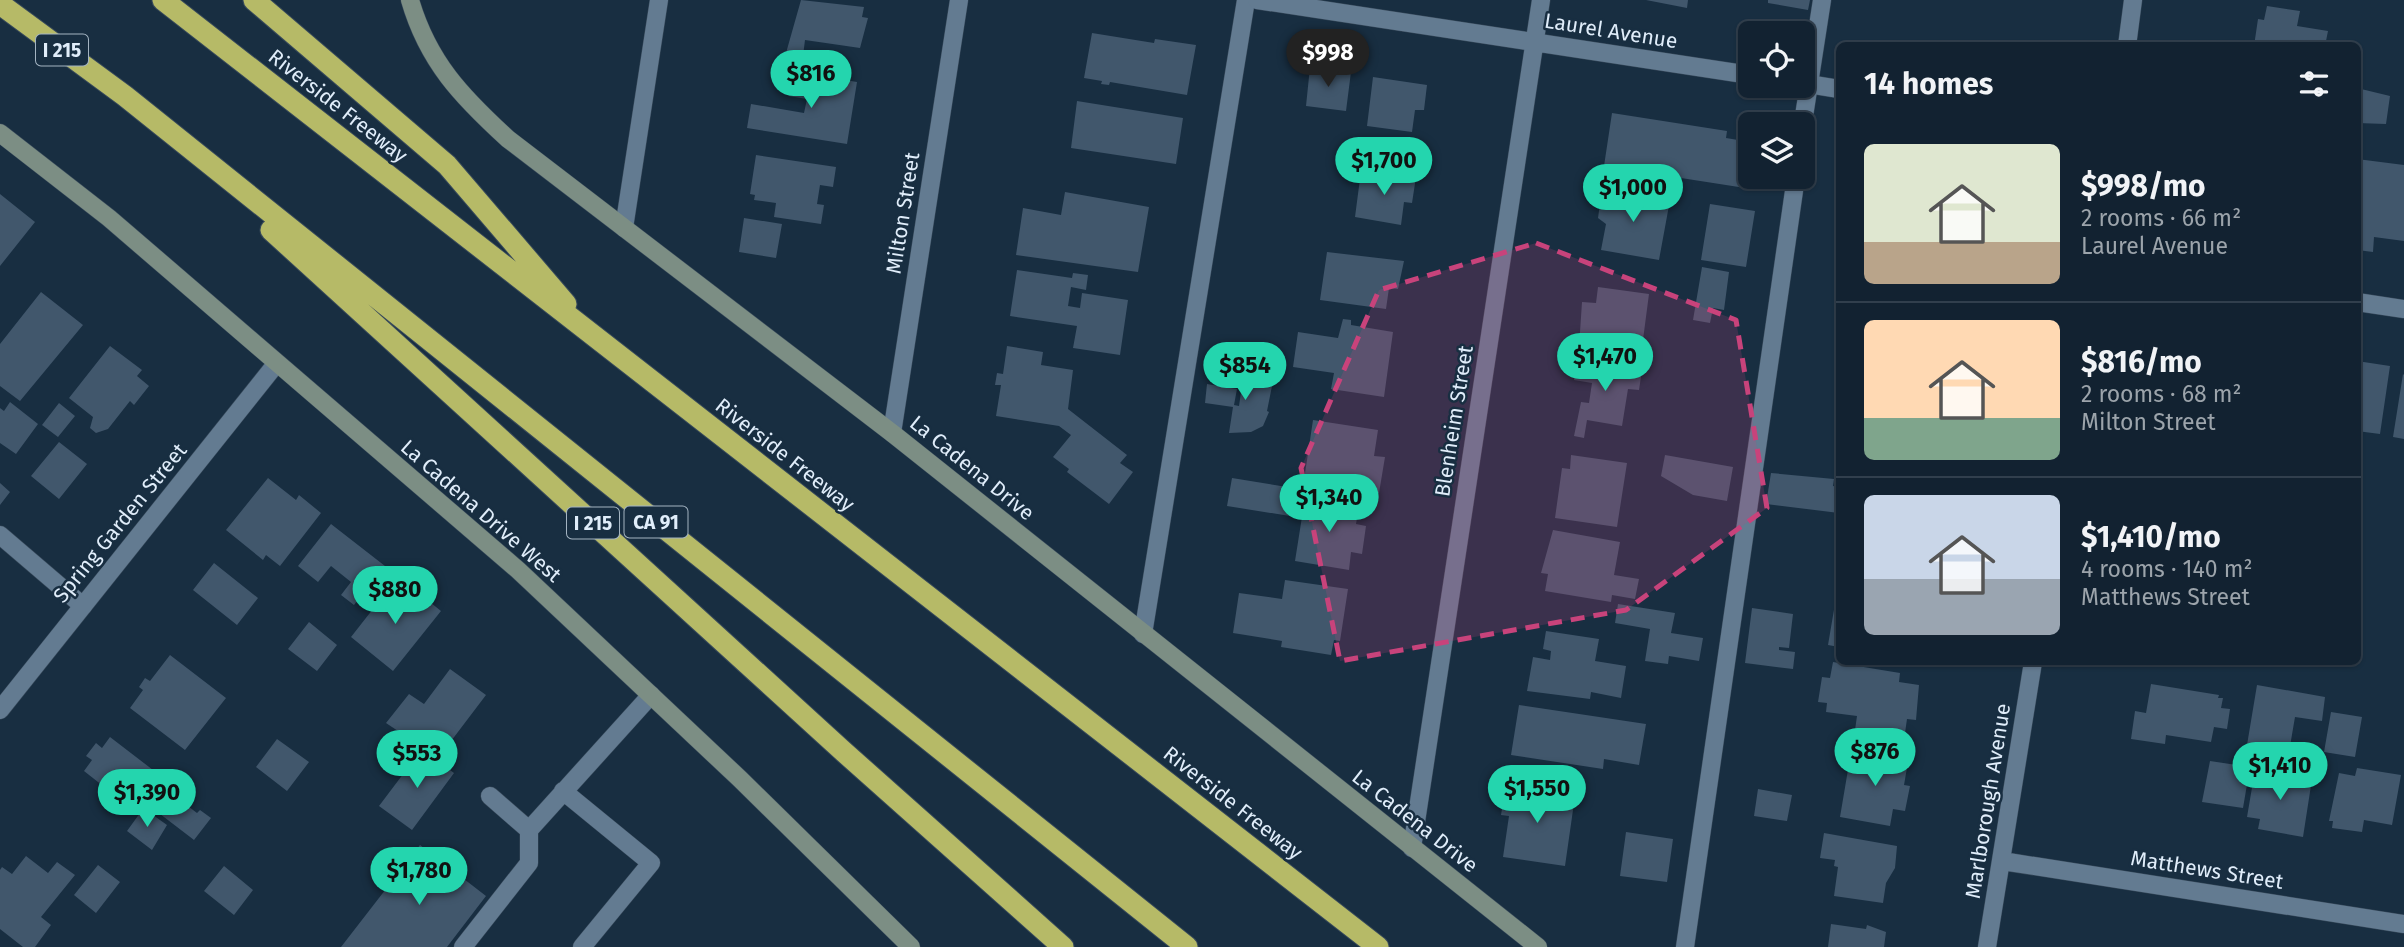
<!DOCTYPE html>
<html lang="en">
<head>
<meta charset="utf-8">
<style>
	:root { --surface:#122231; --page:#1b2a39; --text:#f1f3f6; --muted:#9ca4ab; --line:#313f4d; --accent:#24d5ae }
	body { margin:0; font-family:"Fira Sans",sans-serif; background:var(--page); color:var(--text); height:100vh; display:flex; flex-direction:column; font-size:26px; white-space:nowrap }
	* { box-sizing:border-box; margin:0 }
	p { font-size:23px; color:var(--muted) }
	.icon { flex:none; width:38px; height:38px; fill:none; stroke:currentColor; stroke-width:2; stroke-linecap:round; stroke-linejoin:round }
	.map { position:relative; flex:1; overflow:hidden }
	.details { position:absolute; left:1836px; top:42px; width:525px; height:623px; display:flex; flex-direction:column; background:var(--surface); border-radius:10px; box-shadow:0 2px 5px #0004,0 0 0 2px var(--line) }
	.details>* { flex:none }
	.tools { position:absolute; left:1738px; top:21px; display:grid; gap:14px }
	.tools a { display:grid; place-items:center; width:77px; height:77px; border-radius:10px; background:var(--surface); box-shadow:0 2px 5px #0004,0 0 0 2px var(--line); font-size:35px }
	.price { position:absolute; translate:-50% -60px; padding:0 16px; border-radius:24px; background:var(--accent); color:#111; font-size:23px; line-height:46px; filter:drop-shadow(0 2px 4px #0008) }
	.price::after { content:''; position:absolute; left:50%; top:42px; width:21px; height:16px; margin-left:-10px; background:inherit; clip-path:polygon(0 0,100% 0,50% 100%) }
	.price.current { background:#222; color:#fff }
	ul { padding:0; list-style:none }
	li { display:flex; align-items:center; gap:21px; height:175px; padding:0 28px }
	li+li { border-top:2px solid var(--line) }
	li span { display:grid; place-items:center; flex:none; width:196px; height:140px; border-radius:10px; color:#555 }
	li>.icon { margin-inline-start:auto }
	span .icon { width:84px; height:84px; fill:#fffc; stroke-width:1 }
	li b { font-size:30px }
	h2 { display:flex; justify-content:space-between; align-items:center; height:84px; padding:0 28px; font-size:30px }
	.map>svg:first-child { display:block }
</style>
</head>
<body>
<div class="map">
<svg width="2404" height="947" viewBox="0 0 2404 947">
	<rect width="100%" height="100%" fill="#182e41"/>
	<path fill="#41576c" d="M 801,0 L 864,7 L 862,17 L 868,18 L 860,48 L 805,40 L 803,56 L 786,53 Z
		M 1646,0 L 1688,0 L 1687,8 Z
		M 1768,0 L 1810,0 L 1808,10 L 1768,3 Z
		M 2267,6 L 2300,11 L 2297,26 L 2328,31 L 2325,46 L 2254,46 L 2258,19 L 2264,20 Z
		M 1092,33 L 1154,43 L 1155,39 L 1196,45 L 1187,95 L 1110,82 L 1109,85 L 1101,84 L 1102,81 L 1084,78 Z
		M 1310,67 L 1351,72 L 1346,111 L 1306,106 Z
		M 793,71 L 857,82 L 847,144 L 747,128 L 751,104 L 804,113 L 807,99 L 789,96 Z
		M 1373,77 L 1427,85 L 1424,110 L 1415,110 L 1412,132 L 1367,126 Z
		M 2357,88 L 2390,96 L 2386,124 L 2357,123 Z
		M 1077,101 L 1183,118 L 1176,164 L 1071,148 Z
		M 1612,113 L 1727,131 L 1726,138 L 1750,142 L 1750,177 L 1760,177 L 1758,190 L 1604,166 Z
		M 756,155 L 836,167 L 833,187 L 820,185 L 817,204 L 824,205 L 821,224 L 774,217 L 776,203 L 754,200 L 755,195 L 750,194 Z
		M 2357,159 L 2404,165 L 2404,241 L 2374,237 L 2373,252 L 2357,250 Z
		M 1361,171 L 1416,177 L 1412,203 L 1404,202 L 1401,225 L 1355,217 Z
		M 1602,189 L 1670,200 L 1659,260 L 1601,250 L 1606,224 L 1598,218 Z
		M 1065,192 L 1149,207 L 1138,272 L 1016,255 L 1023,208 L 1061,215 Z
		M 0,194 L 35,222 L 0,266 Z
		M 1710,204 L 1755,211 L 1746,267 L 1701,260 Z
		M 744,218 L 782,224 L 776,258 L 739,252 Z
		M 1327,252 L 1404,261 L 1398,289 L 1389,288 L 1386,309 L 1320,300 Z
		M 1702,267 L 1729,272 L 1724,310 L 1713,308 L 1710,323 L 1693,320 Z
		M 1017,270 L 1072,278 L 1073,273 L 1088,275 L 1086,290 L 1071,287 L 1068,306 L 1080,308 L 1082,293 L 1128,300 L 1120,355 L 1073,348 L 1077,326 L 1010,316 Z
		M 1598,287 L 1649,294 L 1641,355 L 1579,347 L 1582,302 L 1596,303 Z
		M 41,292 L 83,325 L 20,401 L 0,386 L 0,344 Z
		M 1343,319 L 1351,320 L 1351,325 L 1393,332 L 1384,397 L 1331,389 L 1334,373 L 1293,367 L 1298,332 L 1338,338 Z
		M 110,346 L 142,370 L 137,376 L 149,386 L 134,405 L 130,401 L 108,429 L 96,433 L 90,428 L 93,417 L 69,398 Z
		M 1007,346 L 1043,352 L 1041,365 L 1073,370 L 1068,409 L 1127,455 L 1120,463 L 1133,472 L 1109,504 L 1067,472 L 1069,469 L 1053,457 L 1071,435 L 1059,426 L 996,416 L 1001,385 L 995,385 L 997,373 L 1003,374 Z
		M 1577,359 L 1642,370 L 1639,390 L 1628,389 L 1622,426 L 1587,420 L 1584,438 L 1574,436 L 1581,402 L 1589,403 L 1592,383 L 1574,380 Z
		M 2357,361 L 2390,366 L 2380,434 L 2357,431 Z
		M 1244,371 L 1274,376 L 1267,411 L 1269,412 L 1263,426 L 1251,432 L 1229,433 L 1233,407 L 1205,403 L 1207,384 L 1237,389 L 1234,405 L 1239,406 Z
		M 2403,374 L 2404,375 L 2404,439 L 2393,437 Z
		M 10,402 L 38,424 L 16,454 L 0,443 L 0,408 L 4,411 Z
		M 59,403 L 75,416 L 58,437 L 42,425 Z
		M 1313,420 L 1378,430 L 1374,456 L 1385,457 L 1379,493 L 1341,487 L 1340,494 L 1321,491 L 1322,483 L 1304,480 Z
		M 59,442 L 87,464 L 59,499 L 31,476 Z
		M 1571,455 L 1627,463 L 1617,527 L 1555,518 L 1562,468 L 1570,469 Z
		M 1665,455 L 1733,467 L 1727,501 L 1693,495 L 1661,476 Z
		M 1771,473 L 1834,479 L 1833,486 L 1839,487 L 1839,513 L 1766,504 Z
		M 268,478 L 296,500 L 299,495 L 321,513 L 280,566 L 266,555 L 263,560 L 226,530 Z
		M 1232,478 L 1287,487 L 1286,490 L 1299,492 L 1296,517 L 1227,506 Z
		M 0,483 L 10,492 L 0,505 Z
		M 1305,498 L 1359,507 L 1356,524 L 1366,526 L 1362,554 L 1351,552 L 1349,570 L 1295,561 Z
		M 331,524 L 385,566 L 354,605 L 341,595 L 351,582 L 331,566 L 318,582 L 298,566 Z
		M 1553,530 L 1620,542 L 1614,575 L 1639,579 L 1635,599 L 1612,595 L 1611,602 L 1545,591 L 1548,574 L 1541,573 Z
		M 214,563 L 258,598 L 237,625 L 193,590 Z
		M 1285,580 L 1348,589 L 1340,641 L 1334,640 L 1331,655 L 1281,647 L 1282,641 L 1233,633 L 1239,593 L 1282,599 Z
		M 391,586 L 408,599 L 415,590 L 441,611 L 393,671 L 351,637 Z
		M 1838,586 L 1839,586 L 1839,647 L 1828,645 Z
		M 1618,604 L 1675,613 L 1671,633 L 1703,638 L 1699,661 L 1669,656 L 1668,664 L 1645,661 L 1650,629 L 1615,623 Z
		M 1752,608 L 1793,614 L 1789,648 L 1779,647 L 1779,650 L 1795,652 L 1793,669 L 1745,663 Z
		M 309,622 L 337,645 L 317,671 L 288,649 Z
		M 1546,631 L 1599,639 L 1595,661 L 1626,666 L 1621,698 L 1591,692 L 1590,699 L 1527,691 L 1533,657 L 1550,660 L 1551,651 L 1543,649 Z
		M 170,655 L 226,698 L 185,750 L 130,708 L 143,690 L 139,687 L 145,678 L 150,681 Z
		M 1833,662 L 1900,673 L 1899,682 L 1919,685 L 1916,720 L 1907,719 L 1904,740 L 1855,730 L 1857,716 L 1826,712 L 1827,703 L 1818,702 L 1822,677 L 1830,678 Z
		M 450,669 L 486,695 L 442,753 L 413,732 L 404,744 L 396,739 L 401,733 L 386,723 L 409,694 L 424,704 Z
		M 2151,684 L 2219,695 L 2218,698 L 2223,698 L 2221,708 L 2230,709 L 2227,729 L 2214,727 L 2211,742 L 2166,735 L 2165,744 L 2131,739 L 2135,711 L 2146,713 Z
		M 2257,685 L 2325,697 L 2322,721 L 2295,717 L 2288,758 L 2246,751 Z
		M 1519,705 L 1646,724 L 1639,765 L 1604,759 L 1603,769 L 1511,755 Z
		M 2331,712 L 2362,717 L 2355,757 L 2324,752 Z
		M 110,737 L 153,770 L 142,784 L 148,789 L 155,781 L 197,813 L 200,810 L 211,818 L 194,840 L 134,794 L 126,804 L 84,771 L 92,760 L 86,756 L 96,743 L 102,748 Z
		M 277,739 L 309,762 L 287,791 L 256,767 Z
		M 422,749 L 454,773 L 412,830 L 379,806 Z
		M 1851,752 L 1896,757 L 1895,759 L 1908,762 L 1904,785 L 1910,786 L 1905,811 L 1893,809 L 1890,826 L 1840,817 Z
		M 2210,761 L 2250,767 L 2243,808 L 2202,802 Z
		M 2357,768 L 2401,775 L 2392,825 L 2364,820 L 2362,832 L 2332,828 L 2333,821 L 2329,821 L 2339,773 L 2355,776 Z
		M 2255,770 L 2312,779 L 2303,837 L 2258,829 L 2260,819 L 2247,817 Z
		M 1506,785 L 1575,796 L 1565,866 L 1503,857 L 1509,816 L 1501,815 Z
		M 1758,789 L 1792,795 L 1787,821 L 1754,816 Z
		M 146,810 L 167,825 L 152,850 L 127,831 L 140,813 L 142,815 Z
		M 1626,832 L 1673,839 L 1667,882 L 1620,876 Z
		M 1824,833 L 1897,846 L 1895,868 L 1886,883 L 1883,903 L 1834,896 L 1838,867 L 1834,866 L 1835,860 L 1820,858 Z
		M 420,845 L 486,896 L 447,947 L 341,947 Z
		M 26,856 L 48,873 L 57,862 L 75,875 L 41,917 L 51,925 L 35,947 L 23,947 L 0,929 L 0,870 L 2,867 L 12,874 Z
		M 98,865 L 120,882 L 96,913 L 74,895 Z
		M 224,866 L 253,890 L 234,915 L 204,891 Z
		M 1831,924 L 1866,929 L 1867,925 L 1886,932 L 1884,947 L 1828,947 Z"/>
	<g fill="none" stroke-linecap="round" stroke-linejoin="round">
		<g stroke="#37495a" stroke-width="19">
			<path id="lane" d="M 1802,129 L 1822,0
				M 624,228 L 659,0
				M 0,535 L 83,606
				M 1143,634 L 1246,0
				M 563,791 L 651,863 L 582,947
				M 490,796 L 529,830 L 651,695
				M 463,947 L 529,863 L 529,830
				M 1685,947 L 1796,177"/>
		</g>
		<g stroke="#37495a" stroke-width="19">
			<path id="street" d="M 1257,0 L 1750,75
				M 2127,46 L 2133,0
				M 1802,83 L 1839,89
				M 2357,302 L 2404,309
				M 892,433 L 959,0
				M 0,710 L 276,364
				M 1412,848 L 1541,0
				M 2002,861 L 2404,924
				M 1987,947 L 2033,662"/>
		</g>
		<g stroke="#37495a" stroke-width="19">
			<path id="secondary" d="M 410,0 C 428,62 462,97 508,139 L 892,433 L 1538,947
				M 0,133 L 109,218 L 518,570 L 740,779 L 911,947"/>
		</g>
		<g stroke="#37495a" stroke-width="23">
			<path id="highway" d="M 163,0 L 1378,947
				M 254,0 L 447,165 L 566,304
				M 0,4 L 125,96 L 1187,947
				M 271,230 L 844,752 L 1063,947"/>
		</g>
		<use href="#lane" stroke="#637b91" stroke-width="18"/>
		<use href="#street" stroke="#637b91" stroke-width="18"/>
		<use href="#secondary" stroke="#7c8e84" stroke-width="18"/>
		<use href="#highway" stroke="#b6ba67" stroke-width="21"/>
	</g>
	<path fill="#c8437b" fill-opacity="0.2" stroke="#c8437b" stroke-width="5" stroke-dasharray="14 9" stroke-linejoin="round" d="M 1536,243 L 1736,320 L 1767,508 L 1626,610 L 1340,661 L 1301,468 L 1379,290 Z"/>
	<g text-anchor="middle" stroke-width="5" stroke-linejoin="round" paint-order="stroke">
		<g fill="#182e41" stroke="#a4b4c2" stroke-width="2">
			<rect x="36" y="34.5" width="52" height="31" rx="5"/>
			<rect x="624.5" y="506.5" width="63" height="31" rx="5"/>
			<rect x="567" y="507.5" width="52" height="31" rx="5"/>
		</g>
		<g font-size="19" font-weight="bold" fill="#e0edfa">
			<text x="62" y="57">I 215</text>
			<text x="656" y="529">CA 91</text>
			<text x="593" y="530">I 215</text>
		</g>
		<g font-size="21" fill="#e0edfa" stroke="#182e41">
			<text transform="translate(1611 31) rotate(9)" y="7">Laurel Avenue</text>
			<text transform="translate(338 106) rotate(38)" y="7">Riverside Freeway</text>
			<text transform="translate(903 213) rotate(-81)" y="7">Milton Street</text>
			<text transform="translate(1454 421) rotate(-81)" y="7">Blenheim Street</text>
			<text transform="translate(785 455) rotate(38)" y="7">Riverside Freeway</text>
			<text transform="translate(972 468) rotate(39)" y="7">La Cadena Drive</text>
			<text transform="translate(481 511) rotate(41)" y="7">La Cadena Drive West</text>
			<text transform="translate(120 523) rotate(-51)" y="7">Spring Garden Street</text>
			<text transform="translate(1988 801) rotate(-81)" y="7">Marlborough Avenue</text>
			<text transform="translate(1233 803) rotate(38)" y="7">Riverside Freeway</text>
			<text transform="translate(1415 821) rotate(38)" y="7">La Cadena Drive</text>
			<text transform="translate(2207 870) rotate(9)" y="7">Matthews Street</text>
		</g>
	</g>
</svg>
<div class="tools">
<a><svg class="icon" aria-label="locate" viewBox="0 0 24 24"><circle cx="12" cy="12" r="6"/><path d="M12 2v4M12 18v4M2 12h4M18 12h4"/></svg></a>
<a><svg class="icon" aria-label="layers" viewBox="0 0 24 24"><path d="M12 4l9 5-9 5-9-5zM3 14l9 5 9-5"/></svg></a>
</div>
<b class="price current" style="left:1328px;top:89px">$998</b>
<b class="price" style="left:811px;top:110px">$816</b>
<b class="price" style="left:1384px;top:197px">$1,700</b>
<b class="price" style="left:1633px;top:224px">$1,000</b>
<b class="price" style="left:1605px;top:393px">$1,470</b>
<b class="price" style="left:1245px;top:402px">$854</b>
<b class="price" style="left:1329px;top:534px">$1,340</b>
<b class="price" style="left:395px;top:626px">$880</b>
<b class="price" style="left:1875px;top:788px">$876</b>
<b class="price" style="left:417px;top:790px">$553</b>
<b class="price" style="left:2280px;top:802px">$1,410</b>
<b class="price" style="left:1537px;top:825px">$1,550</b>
<b class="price" style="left:147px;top:829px">$1,390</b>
<b class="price" style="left:419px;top:907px">$1,780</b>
<section class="details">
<h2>14 homes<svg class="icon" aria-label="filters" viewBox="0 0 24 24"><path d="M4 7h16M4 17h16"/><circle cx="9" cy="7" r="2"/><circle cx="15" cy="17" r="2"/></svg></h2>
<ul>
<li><span style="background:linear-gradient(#dfe7d0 70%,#b9a48a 0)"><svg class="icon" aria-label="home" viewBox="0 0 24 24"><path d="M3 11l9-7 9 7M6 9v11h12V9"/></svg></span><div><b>$998/mo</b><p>2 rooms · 66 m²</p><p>Laurel Avenue</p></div></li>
<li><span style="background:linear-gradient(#ffd9b3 70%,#7fa58c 0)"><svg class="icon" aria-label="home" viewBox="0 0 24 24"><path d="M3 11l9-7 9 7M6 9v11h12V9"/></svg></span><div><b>$816/mo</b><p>2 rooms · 68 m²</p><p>Milton Street</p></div></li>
<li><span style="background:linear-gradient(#c9d6e8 60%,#9aa5b1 0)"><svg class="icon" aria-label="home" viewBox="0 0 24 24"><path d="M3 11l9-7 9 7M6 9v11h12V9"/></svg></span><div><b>$1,410/mo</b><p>4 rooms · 140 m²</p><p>Matthews Street</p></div></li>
</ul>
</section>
</div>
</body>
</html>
